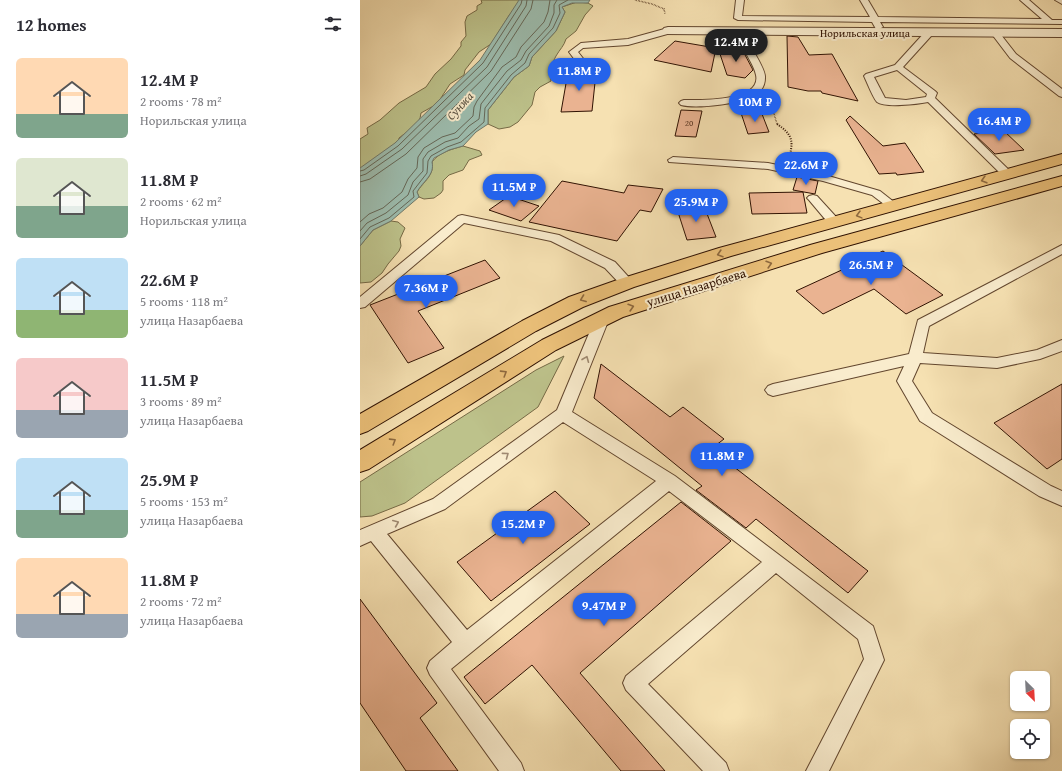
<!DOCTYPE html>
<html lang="en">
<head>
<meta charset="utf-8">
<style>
	:root { --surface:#fff; --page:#f2f2f3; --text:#2b2b33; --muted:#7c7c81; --accent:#2563eb }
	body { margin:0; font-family:"Gentium Book Plus",serif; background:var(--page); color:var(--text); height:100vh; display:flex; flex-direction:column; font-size:15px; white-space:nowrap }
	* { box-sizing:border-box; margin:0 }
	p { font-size:13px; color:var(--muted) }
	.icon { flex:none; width:22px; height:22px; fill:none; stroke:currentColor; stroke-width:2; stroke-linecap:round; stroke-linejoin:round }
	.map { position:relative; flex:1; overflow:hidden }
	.sheet { display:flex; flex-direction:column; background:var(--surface); width:360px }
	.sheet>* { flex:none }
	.needle { width:26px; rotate:156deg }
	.fabs { position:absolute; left:650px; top:671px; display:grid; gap:8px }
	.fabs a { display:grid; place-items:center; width:40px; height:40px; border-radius:6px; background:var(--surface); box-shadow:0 1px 3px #0004; font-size:20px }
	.price { position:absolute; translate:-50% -34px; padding:0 9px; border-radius:14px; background:var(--accent); color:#fff; font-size:13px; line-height:26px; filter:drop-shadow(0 1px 2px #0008) }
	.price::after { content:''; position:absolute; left:50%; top:24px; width:12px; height:9px; margin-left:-6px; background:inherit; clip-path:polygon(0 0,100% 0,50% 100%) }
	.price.selected { background:#222; color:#fff }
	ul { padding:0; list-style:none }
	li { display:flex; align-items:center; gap:12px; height:100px; padding:0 16px }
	li span { display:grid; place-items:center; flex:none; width:112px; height:80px; border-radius:6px; color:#555 }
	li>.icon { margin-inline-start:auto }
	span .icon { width:48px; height:48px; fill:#fffc; stroke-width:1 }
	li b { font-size:17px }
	h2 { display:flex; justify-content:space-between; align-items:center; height:48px; padding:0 16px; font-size:17px }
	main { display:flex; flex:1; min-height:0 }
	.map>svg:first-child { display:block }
</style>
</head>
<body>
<main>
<section class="sheet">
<h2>12 homes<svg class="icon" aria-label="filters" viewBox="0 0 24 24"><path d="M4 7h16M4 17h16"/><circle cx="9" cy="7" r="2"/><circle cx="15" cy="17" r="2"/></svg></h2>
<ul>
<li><span style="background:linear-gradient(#ffd9b3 70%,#7fa58c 0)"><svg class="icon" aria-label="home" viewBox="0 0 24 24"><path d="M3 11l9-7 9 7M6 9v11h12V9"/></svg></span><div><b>12.4M ₽</b><p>2 rooms · 78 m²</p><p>Норильская улица</p></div></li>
<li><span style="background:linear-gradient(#dfe7d0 60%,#7fa58c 0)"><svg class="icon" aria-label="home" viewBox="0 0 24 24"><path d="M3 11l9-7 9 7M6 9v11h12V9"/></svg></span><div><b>11.8M ₽</b><p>2 rooms · 62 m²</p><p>Норильская улица</p></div></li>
<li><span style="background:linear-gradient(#bfe0f5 65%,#8fb573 0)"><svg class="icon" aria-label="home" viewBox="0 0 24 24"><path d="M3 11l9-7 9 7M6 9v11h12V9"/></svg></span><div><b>22.6M ₽</b><p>5 rooms · 118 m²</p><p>улица Назарбаева</p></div></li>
<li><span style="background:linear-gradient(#f6c9c9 65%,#9aa5b1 0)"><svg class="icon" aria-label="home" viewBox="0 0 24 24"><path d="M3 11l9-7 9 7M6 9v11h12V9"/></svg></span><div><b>11.5M ₽</b><p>3 rooms · 89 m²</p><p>улица Назарбаева</p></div></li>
<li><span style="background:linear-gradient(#bfe0f5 65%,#7fa58c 0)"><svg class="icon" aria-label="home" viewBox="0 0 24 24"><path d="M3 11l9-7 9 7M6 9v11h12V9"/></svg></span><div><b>25.9M ₽</b><p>5 rooms · 153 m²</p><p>улица Назарбаева</p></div></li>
<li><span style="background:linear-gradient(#ffd9b3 70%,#9aa5b1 0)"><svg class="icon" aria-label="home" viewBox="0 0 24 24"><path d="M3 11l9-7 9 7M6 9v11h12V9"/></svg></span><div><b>11.8M ₽</b><p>2 rooms · 72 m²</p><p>улица Назарбаева</p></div></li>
</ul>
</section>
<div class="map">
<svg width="702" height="771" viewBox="0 0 702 771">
	<rect width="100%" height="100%" fill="#f6e1b2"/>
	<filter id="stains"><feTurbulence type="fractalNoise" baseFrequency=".005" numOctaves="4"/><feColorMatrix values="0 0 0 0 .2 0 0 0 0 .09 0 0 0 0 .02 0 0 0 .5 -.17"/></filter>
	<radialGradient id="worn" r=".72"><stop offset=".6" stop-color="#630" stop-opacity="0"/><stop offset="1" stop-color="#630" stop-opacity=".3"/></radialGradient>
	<path fill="#bdc28b" stroke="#766a46" d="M 121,0 L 167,0 L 157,12 L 150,14 L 131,44 L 119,52 L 105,70 L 104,75 L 90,84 L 77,104 L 61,113 C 60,127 48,130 39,138 L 38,146 L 0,174 L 0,139 L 8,134 L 7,128 L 20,120 L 39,103 L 66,87 L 75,74 L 91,59 L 101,46 L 101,42 L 106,36 L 105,22 L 107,16 L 117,10 L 117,6 L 122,3 Z
		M 217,2 L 228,3 L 233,6 L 225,15 L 216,31 L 206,39 C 204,46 200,49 196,56 C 192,63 190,73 191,81 L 180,87 L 175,92 L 172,105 L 158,122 L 150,127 L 139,129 L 128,124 L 128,110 L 154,77 L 169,66 L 172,57 L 196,31 L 205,12 L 202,7 Z
		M 103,146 L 120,151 L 122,155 L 109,160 L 103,170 L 89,175 L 83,181 L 83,190 L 81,193 L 74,198 L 64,199 L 59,197 L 57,192 C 63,182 75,175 72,162 C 79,152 93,149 103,146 Z
		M 31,221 L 38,222 L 45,228 L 40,239 L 41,246 L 39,251 L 28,264 L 22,273 L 11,282 L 0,283 L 0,246 L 13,230 Z
		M 204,356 L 178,407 L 45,503 L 12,516 L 0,517 L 0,482 L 176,370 Z"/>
	<path fill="#9dbdaf" stroke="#71796a" d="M 159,0 L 230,0 L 228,3 L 212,3 L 202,7 L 205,12 L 196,31 L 172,57 L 169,66 L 154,77 L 128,110 L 128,124 L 116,132 L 103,146 L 89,150 L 74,158 L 72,162 C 75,175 63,181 57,192 L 59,197 L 31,221 L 13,230 L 0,246 L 0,168 L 35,143 L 120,60 Z"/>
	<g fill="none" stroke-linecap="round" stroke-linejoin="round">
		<path stroke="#666858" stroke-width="1" d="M 0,171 L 4,170 L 38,146 L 123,63 L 161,4 L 162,0
			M 0,176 L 6,174 L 42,149 L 127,67 L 166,6 L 167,0
			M 0,182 L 10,179 L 46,154 L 131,71 L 171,9 L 173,0
			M 0,222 L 9,214 L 23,208 L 42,192 L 48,179 L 57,168 L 58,157 L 64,148 L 82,137 L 95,133 L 113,116 L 114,107 L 117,101 L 142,67 L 156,57 L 161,47 L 184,22 L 188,12 L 190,0
			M 0,231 L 7,223 L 26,213 L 48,195 L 53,182 L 63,171 L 63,159 L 68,152 L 85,142 L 98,138 L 109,126 L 119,119 L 121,104 L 147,71 L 161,60 L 166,51 L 189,26 L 194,13 L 194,5 L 197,0
			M 0,239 L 10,227 L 29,218 L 54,197 L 53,191 L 67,173 L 68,161 L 71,156 L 87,147 L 101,142 L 124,122 L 125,108 L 151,75 L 165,63 L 169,54 L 193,28 L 200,13 L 199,5 L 208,0"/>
	</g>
	<path fill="#eab391" stroke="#301202" d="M 427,36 L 438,37 L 449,55 L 472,54 L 498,101 L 462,93 L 461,91 L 448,91 L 428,87 Z
		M 315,41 L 356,48 L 351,72 L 294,60 Z
		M 358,48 L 384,53 L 393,70 L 385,78 L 367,75 Z
		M 208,72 L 236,73 L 232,111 L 201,112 Z
		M 321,110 L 342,111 L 336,137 L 315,136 Z
		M 381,113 L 402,114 L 409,132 L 388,134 Z
		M 490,116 L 523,146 L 545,143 L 564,172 L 537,175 L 536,173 L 519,174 L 486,120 Z
		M 643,130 L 664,150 L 635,154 L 614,134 Z
		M 443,158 L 463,160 L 460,172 L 439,168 Z
		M 437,177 L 458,181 L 455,194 L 433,190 Z
		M 202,181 L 264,193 L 268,185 L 303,189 L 291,212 L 280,210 L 257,241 L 169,222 Z
		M 443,192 L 447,213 L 392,214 L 389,193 Z
		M 149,196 L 179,206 L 161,221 L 129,210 Z
		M 344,206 L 356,237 L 327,240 L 317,209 Z
		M 523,251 L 583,295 L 546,314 L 514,289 L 463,314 L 436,291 Z
		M 125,260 L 140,278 L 58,311 L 84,348 L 48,363 L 10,305 Z
		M 241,364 L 310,417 L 323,407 L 364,439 L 351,449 L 508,571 L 488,593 L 396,519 L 386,528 L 336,490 L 342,486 L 234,398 Z
		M 702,384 L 702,459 L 687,469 L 634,423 Z
		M 195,491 L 230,524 L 131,601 L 97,562 Z
		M 321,502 L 371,541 L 220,673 L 305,771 L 261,771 L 172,665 L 125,704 L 104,677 Z
		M 0,599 L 77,703 L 60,718 L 98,771 L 46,771 L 0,703 Z"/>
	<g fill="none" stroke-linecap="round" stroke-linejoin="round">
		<g stroke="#62462e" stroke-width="2">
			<path id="service" d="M 376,0 L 384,0 L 382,16 L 510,17 L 500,0 L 508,0 L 518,17 L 682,19 L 660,0 L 669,0 L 692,20 L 702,20 L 702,24 L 520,22 L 523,27 L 519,29 L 516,29 L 512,22 L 378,20 L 374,18 Z
				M 695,0 L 702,0 L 702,4 Z
				M 308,28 L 312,31 L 311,33 L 268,45 L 223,48 L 218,52 L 229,66 L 224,69 L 221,68 L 209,52 L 221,43 L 268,39 Z
				M 395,29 L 399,32 L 391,47 C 395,54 406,71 405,78 C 405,85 402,90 397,94 C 384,104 336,109 321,105 L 319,103 L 321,101 L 324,100 C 339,100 402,102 396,75 C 394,66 387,56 383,47 L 392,30 Z
				M 569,30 L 573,33 L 572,35 L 543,67 L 575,91 L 577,93 L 575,98 L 650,171 L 652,173 L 650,175 L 642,175 L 568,102 C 558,104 525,108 517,102 C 513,98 507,82 504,76 L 506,74 L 535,65 L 566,31 ZM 537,70 L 567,94 L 566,97 L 546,100 L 525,98 L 514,77 Z
				M 635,30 L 638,31 L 656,54 L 702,89 L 702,97 L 699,96 L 650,58 L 631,33 Z
				M 313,157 L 408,163 L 465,175 L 520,191 L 539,206 L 537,208 L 529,208 L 512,195 L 463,181 L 408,169 L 309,162 L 308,160 Z
				M 453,195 L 457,196 L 478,219 L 480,222 L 478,225 L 470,225 L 449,200 L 447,198 L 449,196 Z
				M 102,215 L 199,235 L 255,262 L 274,283 L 272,286 L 267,287 L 262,286 L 245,268 L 191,241 L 104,223 L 5,307 L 0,308 L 0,297 L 98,216 Z
				M 702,245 L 702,254 L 569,326 L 563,353 L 637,358 L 677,350 L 702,340 L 702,351 L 680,359 L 637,368 L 560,363 L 552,381 L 572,413 L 691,486 L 702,491 L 702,506 L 679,496 L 560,421 L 537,381 L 544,366 L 413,396 L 408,394 L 405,390 L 408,386 L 413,384 L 549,354 L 558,320 Z
				M 242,314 L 247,316 L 249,319 L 212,412 L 315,476 L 513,626 L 524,660 L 469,771 L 446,771 L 504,659 L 498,639 L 416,573 L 288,684 L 366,763 L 369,771 L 343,771 L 266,690 L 263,683 L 266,676 L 402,562 L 309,491 L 91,669 L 161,763 L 164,771 L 139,771 L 70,675 L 67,668 L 70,661 L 92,642 L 11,541 L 0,546 L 0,530 L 73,499 L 197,410 L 235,319 L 237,316 ZM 203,422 L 296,481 L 107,630 L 27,534 L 85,509 Z"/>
		</g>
		<g stroke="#62462e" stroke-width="2">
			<path id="minor" d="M 308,27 L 702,29 L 702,37 L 304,34 L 302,31 L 304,28 Z"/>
		</g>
		<g stroke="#301202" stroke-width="2">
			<path id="primary" d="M 702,154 L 702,164 L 371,256 L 274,287 L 223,307 L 176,331 L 8,431 L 0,434 L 0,414 L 162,321 L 209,297 L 260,279 L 359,248 Z
				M 702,176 L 702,186 L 462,253 L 263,317 L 196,350 L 9,469 L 0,472 L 0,450 L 182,340 L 249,307 L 450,245 Z"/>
		</g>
		<path stroke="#301202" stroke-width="1.5" stroke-dasharray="0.5 1" stroke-linecap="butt" d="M 275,0 L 292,4 L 304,9 L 305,14
			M 410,100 L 417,124 L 419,125"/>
		<path stroke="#301202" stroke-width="2" stroke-dasharray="1 1.5" stroke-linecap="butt" d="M 417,124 C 430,133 434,139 430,154"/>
		<use href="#service" fill="#f9eccd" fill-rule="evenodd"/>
		<use href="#minor" fill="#f9eccd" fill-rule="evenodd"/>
		<use href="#primary" fill="#ebc079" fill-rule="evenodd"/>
	</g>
	<defs><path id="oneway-chevron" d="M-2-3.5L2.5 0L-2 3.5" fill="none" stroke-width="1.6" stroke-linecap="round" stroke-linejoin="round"/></defs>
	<g stroke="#8e693e">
		<use href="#oneway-chevron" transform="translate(624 180) rotate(164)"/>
		<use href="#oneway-chevron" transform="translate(499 215) rotate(165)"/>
		<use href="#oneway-chevron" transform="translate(360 254) rotate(163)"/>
		<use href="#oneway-chevron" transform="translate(409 264) rotate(-17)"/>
		<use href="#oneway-chevron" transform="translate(223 299) rotate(159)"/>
		<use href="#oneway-chevron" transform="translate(271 307) rotate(-17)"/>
		<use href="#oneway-chevron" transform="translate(144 373) rotate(-32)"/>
		<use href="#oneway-chevron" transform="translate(33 441) rotate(-32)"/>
	</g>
	<g stroke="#9f8a72">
		<use href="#oneway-chevron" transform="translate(226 359) rotate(-68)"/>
		<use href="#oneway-chevron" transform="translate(146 455) rotate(-36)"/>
		<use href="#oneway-chevron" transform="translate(36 523) rotate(-23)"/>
	</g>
	<g text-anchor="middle" stroke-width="4" stroke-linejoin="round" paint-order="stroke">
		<g font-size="9" fill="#5e3a26">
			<text x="329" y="126">20</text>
		</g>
		<g font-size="11" fill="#301202" stroke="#f9eccd">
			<text x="505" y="37">Норильская улица</text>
		</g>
		<g font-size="12" font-style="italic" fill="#564e3f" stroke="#f9eccd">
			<text transform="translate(100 106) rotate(-48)" y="4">Сунжа</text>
		</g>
		<g font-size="13" fill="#301202" stroke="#f9eccd">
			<text transform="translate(336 287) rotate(-17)" y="5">улица Назарбаева</text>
		</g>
	</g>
	<rect width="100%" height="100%" filter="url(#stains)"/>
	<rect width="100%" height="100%" fill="url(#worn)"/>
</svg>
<div class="fabs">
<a><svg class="needle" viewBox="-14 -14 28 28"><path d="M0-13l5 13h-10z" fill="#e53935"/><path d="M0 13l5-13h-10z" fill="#7c7c81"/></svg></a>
<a><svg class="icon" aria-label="locate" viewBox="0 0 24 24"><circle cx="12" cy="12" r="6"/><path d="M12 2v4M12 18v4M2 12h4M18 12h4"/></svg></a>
</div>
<b class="price selected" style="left:376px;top:63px">12.4M ₽</b>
<b class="price" style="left:219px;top:92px">11.8M ₽</b>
<b class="price" style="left:395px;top:123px">10M ₽</b>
<b class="price" style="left:639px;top:142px">16.4M ₽</b>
<b class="price" style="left:446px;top:186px">22.6M ₽</b>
<b class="price" style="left:154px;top:208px">11.5M ₽</b>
<b class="price" style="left:336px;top:223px">25.9M ₽</b>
<b class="price" style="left:511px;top:286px">26.5M ₽</b>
<b class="price" style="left:66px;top:309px">7.36M ₽</b>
<b class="price" style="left:362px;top:477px">11.8M ₽</b>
<b class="price" style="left:163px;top:545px">15.2M ₽</b>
<b class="price" style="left:244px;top:627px">9.47M ₽</b>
</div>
</main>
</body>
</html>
